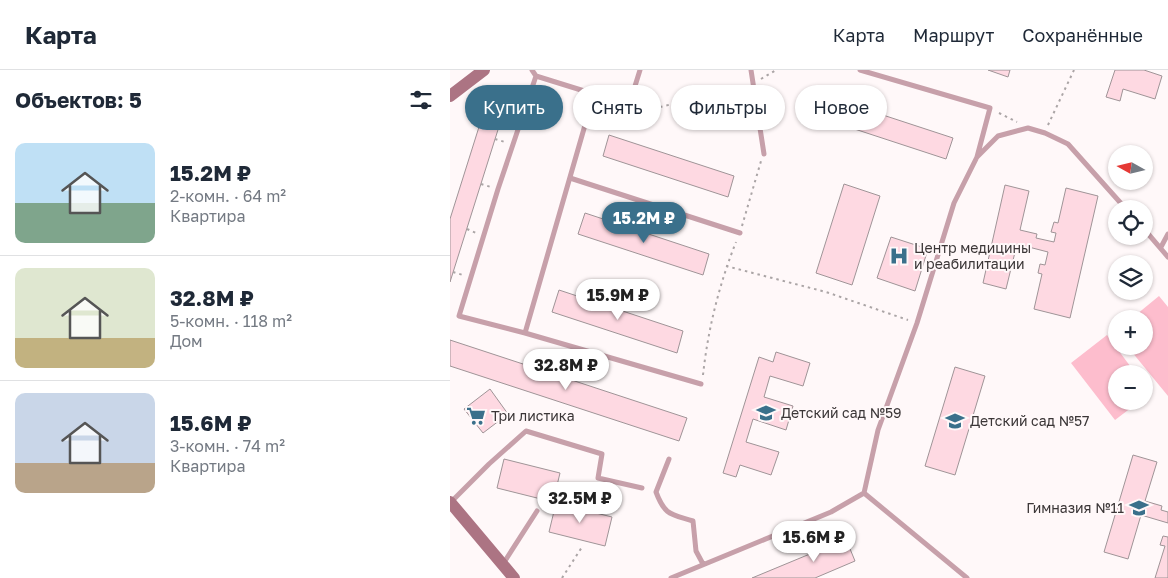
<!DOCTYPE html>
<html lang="ru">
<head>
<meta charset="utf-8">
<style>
	:root { --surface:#fff; --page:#f6f6f7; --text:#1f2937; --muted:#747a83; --line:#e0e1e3; --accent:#3a708b }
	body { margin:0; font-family:"Golos Text",sans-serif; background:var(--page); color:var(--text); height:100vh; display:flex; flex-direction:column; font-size:19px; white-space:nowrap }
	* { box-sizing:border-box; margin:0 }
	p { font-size:16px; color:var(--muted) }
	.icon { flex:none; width:28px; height:28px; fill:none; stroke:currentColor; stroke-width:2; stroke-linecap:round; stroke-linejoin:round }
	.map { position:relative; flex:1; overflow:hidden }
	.side { display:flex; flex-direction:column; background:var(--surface); width:450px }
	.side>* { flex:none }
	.banner { position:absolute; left:15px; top:15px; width:475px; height:45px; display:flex; gap:10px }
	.needle { width:32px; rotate:278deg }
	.buttons { position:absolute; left:658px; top:75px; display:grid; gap:10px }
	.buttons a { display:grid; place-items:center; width:45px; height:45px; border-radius:50%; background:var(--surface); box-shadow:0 1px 4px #0004; font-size:25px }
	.price { position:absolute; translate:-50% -42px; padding:0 11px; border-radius:18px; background:#fff; color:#222; font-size:16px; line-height:32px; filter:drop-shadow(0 1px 2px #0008) }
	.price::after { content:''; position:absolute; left:50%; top:30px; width:15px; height:11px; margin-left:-8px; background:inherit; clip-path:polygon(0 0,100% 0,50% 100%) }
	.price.selected { background:var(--accent); color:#fff }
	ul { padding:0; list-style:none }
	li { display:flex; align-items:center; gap:15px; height:125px; padding:0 15px }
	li+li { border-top:1px solid var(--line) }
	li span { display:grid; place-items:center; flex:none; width:140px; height:100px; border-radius:10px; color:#555 }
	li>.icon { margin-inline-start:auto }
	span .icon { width:60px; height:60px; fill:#fffc; stroke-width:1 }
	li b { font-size:21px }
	h2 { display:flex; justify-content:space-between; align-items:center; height:60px; padding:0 15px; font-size:21px }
	.tag { padding:0 18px; border-radius:22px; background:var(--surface); box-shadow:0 1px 4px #0004; font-size:18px; line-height:45px }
	.tag.selected { background:var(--accent); color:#fff }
	header { display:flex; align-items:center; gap:30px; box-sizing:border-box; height:70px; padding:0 25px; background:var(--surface); border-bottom:1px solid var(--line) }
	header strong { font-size:24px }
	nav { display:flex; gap:28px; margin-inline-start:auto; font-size:18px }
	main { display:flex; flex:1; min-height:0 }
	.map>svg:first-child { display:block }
</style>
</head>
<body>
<header>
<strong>Карта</strong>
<nav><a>Карта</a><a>Маршрут</a><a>Сохранённые</a></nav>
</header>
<main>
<section class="side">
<h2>Объектов: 5<svg class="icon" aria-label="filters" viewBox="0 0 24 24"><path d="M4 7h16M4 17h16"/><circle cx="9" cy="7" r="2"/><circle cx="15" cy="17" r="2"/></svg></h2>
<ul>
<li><span style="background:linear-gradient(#bfe0f5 60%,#7fa58c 0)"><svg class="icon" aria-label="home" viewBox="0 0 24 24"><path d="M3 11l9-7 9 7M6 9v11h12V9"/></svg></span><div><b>15.2M ₽</b><p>2-комн. · 64 m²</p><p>Квартира</p></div></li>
<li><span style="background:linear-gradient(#dfe7d0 70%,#c2b280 0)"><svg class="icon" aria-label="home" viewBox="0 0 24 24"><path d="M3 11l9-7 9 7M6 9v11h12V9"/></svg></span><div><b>32.8M ₽</b><p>5-комн. · 118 m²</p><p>Дом</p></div></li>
<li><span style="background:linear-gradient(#c9d6e8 70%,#b9a48a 0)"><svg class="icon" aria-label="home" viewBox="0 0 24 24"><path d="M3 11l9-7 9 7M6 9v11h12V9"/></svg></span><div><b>15.6M ₽</b><p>3-комн. · 74 m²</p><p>Квартира</p></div></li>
</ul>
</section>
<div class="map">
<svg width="718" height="508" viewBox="0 0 718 508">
	<rect width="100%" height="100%" fill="#fff8f9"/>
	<path fill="#fdbdcd" d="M 709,226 L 718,237 L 718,326 L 677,276 L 694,276 L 694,249 L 681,249 Z
		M 657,265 L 686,304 L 666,304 L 666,331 L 690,331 L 665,350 L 621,293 Z"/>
	<path fill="#fed9e2" stroke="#9f9497" d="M 538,0 L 560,0 L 558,7 Z
		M 665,0 L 694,0 L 712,6 L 705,29 L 673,19 L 670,31 L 656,27 Z
		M 378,27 L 503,68 L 496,89 L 371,48 Z
		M 34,41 L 52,47 L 0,212 L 0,149 Z
		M 159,65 L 284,106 L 278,127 L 153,86 Z
		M 394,114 L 430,126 L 402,215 L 366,203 Z
		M 555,115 L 579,121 L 570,160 L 587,164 L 586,168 L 604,172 L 606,163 L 601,162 L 604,152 L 608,153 L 616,118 L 648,126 L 620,248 L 584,239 L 592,204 L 588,203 L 590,194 L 595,195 L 598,182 L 567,174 L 556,219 L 533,213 Z
		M 135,143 L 259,184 L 253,205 L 128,164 Z
		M 441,167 L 478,179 L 465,221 L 427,208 Z
		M 109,220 L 233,261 L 227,283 L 102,242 Z
		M 0,270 L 237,348 L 229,371 L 0,296 Z
		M 326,282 L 360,293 L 353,316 L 320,306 L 314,327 L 343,336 L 336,360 L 303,349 L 296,372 L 329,382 L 321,405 L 290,395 L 286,407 L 273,403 L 309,287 L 323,292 Z
		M 505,297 L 535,306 L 505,405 L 475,396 Z
		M 40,319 L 58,344 L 33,363 L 14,339 Z
		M 683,385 L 707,392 L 695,431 L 712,436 L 711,440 L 718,442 L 718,453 L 691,445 L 678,489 L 654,482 Z
		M 54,389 L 110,403 L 103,432 L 47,418 Z
		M 106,433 L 162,447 L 155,476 L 99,462 Z
		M 713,466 L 718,467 L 718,508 L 705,508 L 715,476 L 710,475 Z
		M 396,469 L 405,491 L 365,508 L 302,508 Z"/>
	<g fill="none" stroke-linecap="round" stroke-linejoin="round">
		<path stroke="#aba5a6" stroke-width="2" stroke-dasharray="2.5 4" stroke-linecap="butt" d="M 311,9 L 326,0
			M 210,37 L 296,16
			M 549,43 L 567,52
			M 598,55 L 624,0
			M 45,69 L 55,72
			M 31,114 L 41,117
			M 292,156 L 311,91
			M 17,159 L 26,163
			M 276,196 L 376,222 L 458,250
			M 3,202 L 13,205
			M 253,305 C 258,259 269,215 286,172
			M 112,508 L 132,477"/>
		<path stroke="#c7a0aa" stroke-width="5" d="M 82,0 L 86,6 L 144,24 L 75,263 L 9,246 L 48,119 L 86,6
			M 301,0 L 314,84
			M 410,0 L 540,38 L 527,87
			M 144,24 L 203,38
			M 180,32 L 190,0
			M 120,108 L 290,163
			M 694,159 L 718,187
			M 711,177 L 718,164
			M 75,263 L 251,314
			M 219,389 L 206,422 C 215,446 221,444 243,451 L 246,481 L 253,494
			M 414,423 L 517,508
			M 1,432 L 39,394 L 76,361 L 152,384 L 148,408 L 192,418
			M 53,494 L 87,441
			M 221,508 L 381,442 L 414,423 L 428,360 L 467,253 L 504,133 L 527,87 L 548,66 L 578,58 L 595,63 L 618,74 L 676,139"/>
		<path stroke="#ac7483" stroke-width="12" d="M 0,26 L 34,0
			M 0,432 L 64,508"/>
	</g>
	<defs>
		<g id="hospital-bare" transform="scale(1.5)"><path d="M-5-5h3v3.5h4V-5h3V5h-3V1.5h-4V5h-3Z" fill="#3a708b" stroke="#fff8f9" stroke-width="2.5" paint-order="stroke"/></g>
		<g id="school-bare" transform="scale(1.5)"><path d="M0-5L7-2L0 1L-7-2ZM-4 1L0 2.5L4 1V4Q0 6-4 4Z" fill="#3a708b" stroke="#fff8f9" stroke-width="2.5" paint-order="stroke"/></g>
		<g id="supermarket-bare" transform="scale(1.5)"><path d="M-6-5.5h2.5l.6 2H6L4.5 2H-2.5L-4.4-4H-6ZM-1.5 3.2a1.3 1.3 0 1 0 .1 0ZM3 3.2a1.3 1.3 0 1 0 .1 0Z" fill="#3a708b" stroke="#fff8f9" stroke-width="2.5" paint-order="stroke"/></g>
	</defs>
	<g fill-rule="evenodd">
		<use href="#hospital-bare" x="449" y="186"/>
		<use href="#school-bare" x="316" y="343"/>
		<use href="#supermarket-bare" x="26" y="346"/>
		<use href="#school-bare" x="505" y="351"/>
		<use href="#school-bare" x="689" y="438"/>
	</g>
	<g text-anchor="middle" stroke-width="4" stroke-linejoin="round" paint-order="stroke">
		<g font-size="14" fill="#3b3637" stroke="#fff8f9" text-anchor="start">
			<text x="464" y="183">Центр медицины<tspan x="464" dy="16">и реабилитации</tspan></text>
			<text x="331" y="348">Детский сад №59</text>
			<text x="41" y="351">Три листика</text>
			<text x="520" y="356">Детский сад №57</text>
			<text x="674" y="443" text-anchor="end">Гимназия №11</text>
		</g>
	</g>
</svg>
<div class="buttons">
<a><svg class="needle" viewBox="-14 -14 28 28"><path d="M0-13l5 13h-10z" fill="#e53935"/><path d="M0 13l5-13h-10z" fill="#747a83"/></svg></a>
<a><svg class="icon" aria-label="locate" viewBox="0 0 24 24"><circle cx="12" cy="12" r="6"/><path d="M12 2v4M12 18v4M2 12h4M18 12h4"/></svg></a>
<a><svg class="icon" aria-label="layers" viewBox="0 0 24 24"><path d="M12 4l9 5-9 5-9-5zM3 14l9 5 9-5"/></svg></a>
<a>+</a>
<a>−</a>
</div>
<b class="price selected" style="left:194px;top:174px">15.2M ₽</b>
<b class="price" style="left:168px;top:251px">15.9M ₽</b>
<b class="price" style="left:116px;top:321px">32.8M ₽</b>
<b class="price" style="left:130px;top:454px">32.5M ₽</b>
<b class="price" style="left:364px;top:493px">15.6M ₽</b>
<div class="banner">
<a class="tag selected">Купить</a>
<a class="tag">Снять</a>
<a class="tag">Фильтры</a>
<a class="tag">Новое</a>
</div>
</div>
</main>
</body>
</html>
